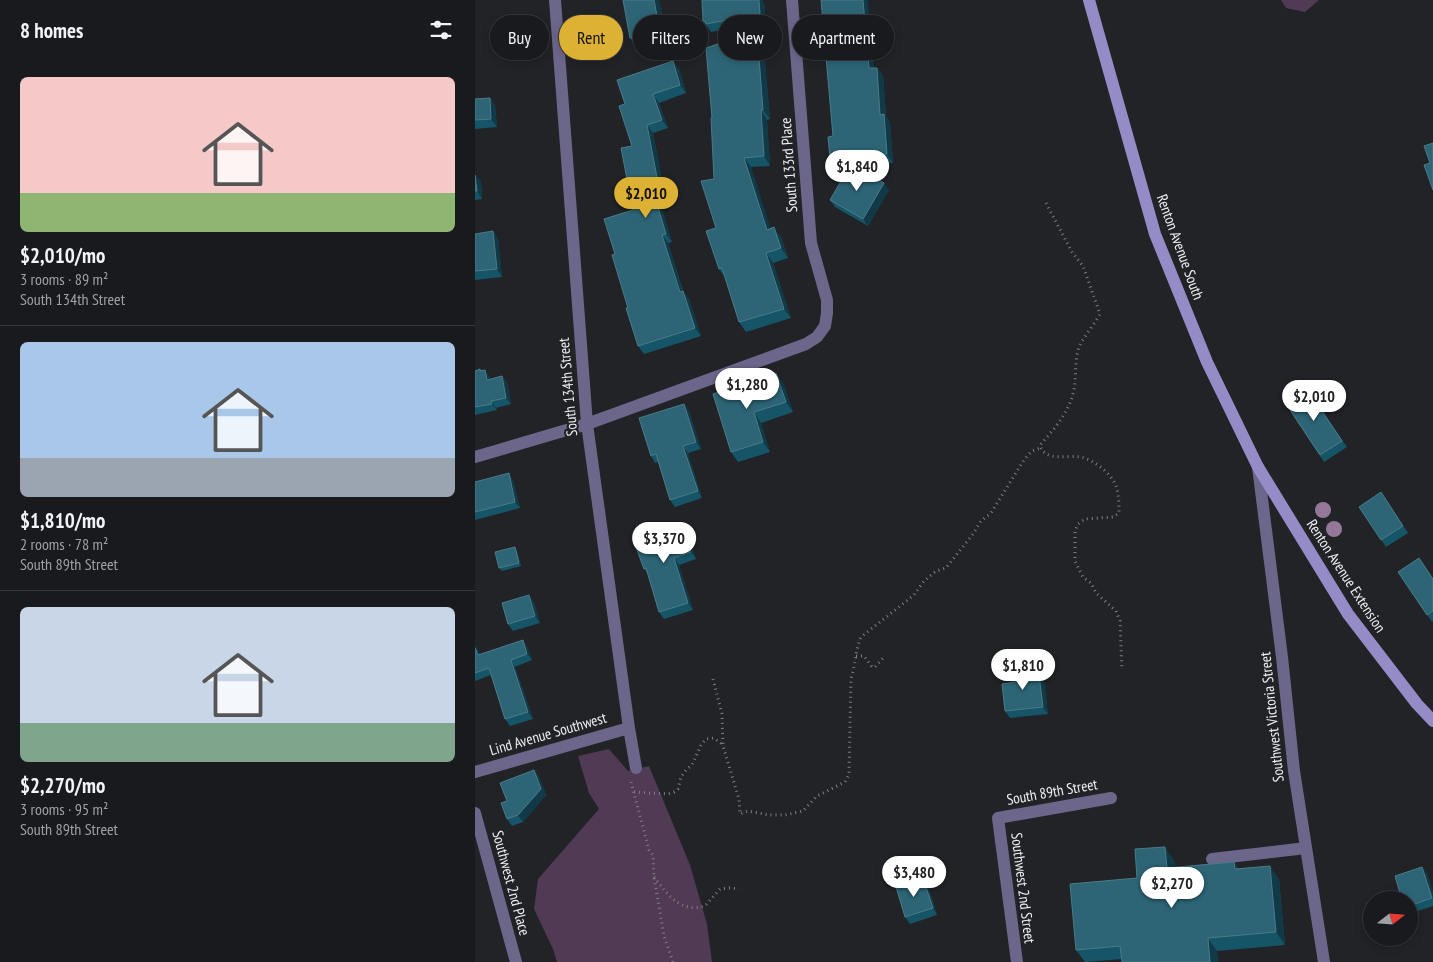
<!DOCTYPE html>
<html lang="en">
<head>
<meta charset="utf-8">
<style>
	:root { --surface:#191a1d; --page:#26272a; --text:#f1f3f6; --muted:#9fa1a4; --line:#37383b; --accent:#ddb133 }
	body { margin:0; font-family:"PT Sans Narrow",sans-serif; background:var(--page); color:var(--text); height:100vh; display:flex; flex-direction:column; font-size:19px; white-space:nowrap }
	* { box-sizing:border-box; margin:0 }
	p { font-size:16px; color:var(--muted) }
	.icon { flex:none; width:28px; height:28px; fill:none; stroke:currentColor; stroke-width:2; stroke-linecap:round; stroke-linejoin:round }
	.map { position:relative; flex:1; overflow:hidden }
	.side { display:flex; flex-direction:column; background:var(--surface); width:475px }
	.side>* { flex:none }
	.hud { position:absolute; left:15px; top:15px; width:475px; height:45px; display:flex; gap:10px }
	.needle { width:32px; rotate:73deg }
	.controls { position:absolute; left:888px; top:891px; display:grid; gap:10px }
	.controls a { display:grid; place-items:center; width:55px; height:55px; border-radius:50%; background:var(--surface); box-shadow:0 2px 8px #0003,0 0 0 1px var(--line); font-size:25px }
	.price { position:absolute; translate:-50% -42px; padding:0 11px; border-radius:18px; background:#fff; color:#222; font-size:16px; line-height:32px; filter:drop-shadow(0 1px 2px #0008) }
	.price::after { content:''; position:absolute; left:50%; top:30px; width:15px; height:11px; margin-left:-8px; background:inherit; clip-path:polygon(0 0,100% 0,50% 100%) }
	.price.active { background:var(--accent); color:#111 }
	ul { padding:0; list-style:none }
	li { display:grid; align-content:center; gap:10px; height:265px; padding:0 20px }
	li+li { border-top:1px solid var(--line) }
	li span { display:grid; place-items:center; height:155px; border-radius:8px; color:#555 }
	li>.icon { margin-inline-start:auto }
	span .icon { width:90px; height:90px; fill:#fffc; stroke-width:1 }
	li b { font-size:21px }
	h2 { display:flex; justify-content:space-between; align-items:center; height:60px; padding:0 20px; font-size:21px }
	.chip { padding:0 18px; border-radius:22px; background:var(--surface); box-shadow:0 2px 8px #0003,0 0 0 1px var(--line); font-size:18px; line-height:45px }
	.chip.active { background:var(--accent); color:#111 }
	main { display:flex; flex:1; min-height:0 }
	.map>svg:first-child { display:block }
</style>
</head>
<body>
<main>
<section class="side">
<h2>8 homes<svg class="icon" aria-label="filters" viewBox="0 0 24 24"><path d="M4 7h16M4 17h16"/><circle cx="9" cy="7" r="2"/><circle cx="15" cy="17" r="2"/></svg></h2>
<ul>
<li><span style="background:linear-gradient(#f6c9c9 75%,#8fb573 0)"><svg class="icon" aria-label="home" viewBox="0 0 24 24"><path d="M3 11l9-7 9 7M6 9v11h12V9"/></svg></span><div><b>$2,010/mo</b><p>3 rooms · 89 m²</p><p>South 134th Street</p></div></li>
<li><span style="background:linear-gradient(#a9c7e8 75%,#9aa5b1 0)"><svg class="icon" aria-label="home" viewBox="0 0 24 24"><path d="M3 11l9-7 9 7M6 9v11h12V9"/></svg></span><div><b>$1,810/mo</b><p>2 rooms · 78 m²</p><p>South 89th Street</p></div></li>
<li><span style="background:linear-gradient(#c9d6e8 75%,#7fa58c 0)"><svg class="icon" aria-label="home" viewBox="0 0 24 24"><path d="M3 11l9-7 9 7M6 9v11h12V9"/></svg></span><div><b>$2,270/mo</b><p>3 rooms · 95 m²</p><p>South 89th Street</p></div></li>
</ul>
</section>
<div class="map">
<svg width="958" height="962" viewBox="0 0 958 962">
	<rect width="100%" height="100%" fill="#212327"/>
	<path fill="#513a53" d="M 806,0 L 844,0 L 830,12 L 811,8 Z
		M 134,749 L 153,771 L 174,766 L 215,865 L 232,924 L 237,962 L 82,962 L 78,949 L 59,909 L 63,879 L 124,809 L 114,793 L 103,756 Z"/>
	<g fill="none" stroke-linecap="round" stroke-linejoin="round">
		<path stroke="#7d7f83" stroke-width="3" stroke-dasharray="1 4" stroke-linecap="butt" d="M 571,203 L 597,252 L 608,266 L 625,314 C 619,325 609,336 604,347 C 600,359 601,370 600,382 C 598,408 581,427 565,445 C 570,464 595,453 609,458 C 622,462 639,476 642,489 C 644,497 644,505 644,513 L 638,517 L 610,519 L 603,524 L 600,531 L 600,561 L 608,577 L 616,583 L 621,593 L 641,611 L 645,621 L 647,670
			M 381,656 L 389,656 L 397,667 L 400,667 L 410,656
			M 238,679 L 247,714 L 248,746 L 264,799 L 265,814 L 273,811 L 294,815 L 310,815 L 328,811 L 342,796 L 370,782 L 374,774 L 376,678 C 381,664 380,650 386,637 L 439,595 L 449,581 L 461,571 L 471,568 L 498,534 L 506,521 L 516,513 L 549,460 L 557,451 L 565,448
			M 156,782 L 174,850 L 178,855 L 179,877 L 189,936 L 198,962
			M 159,792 L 193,794 L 199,792 L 203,789 L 206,777 L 211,770 L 217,765 L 226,745 L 231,739 L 239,738 L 248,745
			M 179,877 C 193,895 205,913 230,906 L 245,889 L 254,888 L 264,889"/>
		<path stroke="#6c668b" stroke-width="12" d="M 737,859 L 831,848"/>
		<path stroke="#6c668b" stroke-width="12" d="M 80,0 L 112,424 L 154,728 L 161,768
			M 0,457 L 112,424 L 331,344 L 342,337 L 350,326 L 352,313 L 352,300 L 336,243 L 317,0
			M 783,467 L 807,657 L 819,771 L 849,962
			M 0,772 L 154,728
			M 0,813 L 41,962
			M 542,962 L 523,818 L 636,798"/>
		<path stroke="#958cc7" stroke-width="12" d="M 614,0 L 680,234 L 732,362 L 783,467 L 873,614 L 942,704 L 958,721"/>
	</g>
	<g fill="#957899">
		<circle cx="848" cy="510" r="8"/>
		<circle cx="859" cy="529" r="8"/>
	</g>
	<path fill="#155567" d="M 148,0 L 184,0 L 192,41 L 161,47 L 155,38 Z
		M 289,3 L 291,22 L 236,32 L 228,21 Z
		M 288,40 L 295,119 L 292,120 L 295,166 L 276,167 L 295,229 L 306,237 L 313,258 L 298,263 L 316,318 L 271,332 L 264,322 L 250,277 L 244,269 L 241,228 L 237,118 Z
		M 399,68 L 402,68 L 408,76 L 411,116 L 415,123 L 418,163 L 379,166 L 414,190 L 393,226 L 360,207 L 355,200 L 375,166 L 361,167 L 355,158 L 358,136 Z
		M 204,69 L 211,93 L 184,103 L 193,128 L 178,133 L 191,201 L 185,203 L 197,242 L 193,243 L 208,291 L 214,299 L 226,336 L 169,354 L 163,346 L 140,254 L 158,210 L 157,146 L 150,104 Z
		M 15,98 L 20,106 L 22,127 L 0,129 L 0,99 Z
		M 0,175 L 6,182 L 7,199 L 0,200 Z
		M 18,231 L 23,239 L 27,277 L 0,280 L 0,234 Z
		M 5,369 L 15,377 L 15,379 L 27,376 L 32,383 L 36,404 L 21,408 L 22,410 L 0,415 L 0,371 Z
		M 301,373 L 308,383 L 318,412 L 286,423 L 295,452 L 263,462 L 256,452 Z
		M 833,390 L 872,447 L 849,462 L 811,404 Z
		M 214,411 L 226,449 L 213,453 L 227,498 L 200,507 L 195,500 L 183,462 L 180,463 L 176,456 Z
		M 38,480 L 45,508 L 0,520 L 0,482 Z
		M 906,492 L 933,533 L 911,547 L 884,507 Z
		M 211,530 L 221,559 L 204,565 L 218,610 L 189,619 L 184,612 L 173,574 L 169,569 Z
		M 40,547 L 42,551 L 46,566 L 27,571 L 24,568 Z
		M 923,572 L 958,579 L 958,621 L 957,622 Z
		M 59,602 L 65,623 L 38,631 L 33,624 Z
		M 0,646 L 3,650 L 5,655 L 52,647 L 57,660 L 40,667 L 58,719 L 35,726 L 30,719 L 16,675 L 0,681 Z
		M 568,674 L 573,714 L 535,718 L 530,711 L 540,682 Z
		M 59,770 L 64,777 L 71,795 L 48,822 L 37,826 L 32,819 L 32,801 Z
		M 699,860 L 700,867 L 759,862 L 764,869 L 804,879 L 810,945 L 742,951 L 743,962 L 647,962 L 647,959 L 610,962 L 601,950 L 662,878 Z
		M 947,867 L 952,874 L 958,892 L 958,906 L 934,914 L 934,900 Z
		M 453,885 L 462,915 L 435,924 L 430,917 Z"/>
	<path fill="#103a47" d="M 179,0 L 184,0 L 192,41 L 185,32 Z
		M 284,0 L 287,0 L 289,3 L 291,22 L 285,14 Z
		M 388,0 L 393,0 L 400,77 L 394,68 Z
		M 282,31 L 288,40 L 295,119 L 288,110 Z
		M 198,61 L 204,69 L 211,93 L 205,85 Z
		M 402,68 L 408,76 L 411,116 L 415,123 L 418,163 L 412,154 L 405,115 Z
		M 178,94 L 184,103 L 193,128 L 187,120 Z
		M 15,98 L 20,106 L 22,127 L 16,119 Z
		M 286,110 L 292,120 L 295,166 L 289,156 Z
		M 172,125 L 178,133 L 191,201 L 185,193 Z
		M 269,158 L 276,167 L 299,239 L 292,230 Z
		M 0,175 L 6,182 L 7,199 L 2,191 Z
		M 409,183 L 414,190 L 393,226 L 388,219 Z
		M 179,194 L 185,203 L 197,242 L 191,234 Z
		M 299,227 L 306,237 L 313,258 L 306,248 Z
		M 18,231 L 23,239 L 27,277 L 22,269 Z
		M 187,235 L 193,243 L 210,300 L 205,292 Z
		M 291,253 L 298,263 L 316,318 L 309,309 Z
		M 208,291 L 214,299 L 226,336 L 220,328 Z
		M 10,370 L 15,377 L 16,386 L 12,380 Z
		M 301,373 L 308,383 L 318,412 L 311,402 Z
		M 27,376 L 32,383 L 36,404 L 31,398 Z
		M 16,401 L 21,408 L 22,410 L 17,404 Z
		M 209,404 L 214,411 L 226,449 L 221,442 Z
		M 279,412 L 286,423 L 295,452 L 288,442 Z
		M 208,446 L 213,453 L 227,498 L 223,491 Z
		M 34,473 L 38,480 L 45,508 L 40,502 Z
		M 206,523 L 211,530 L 221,559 L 216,552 Z
		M 40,547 L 42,551 L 46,566 L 44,563 Z
		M 199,558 L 204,565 L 218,610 L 213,603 Z
		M 54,595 L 59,602 L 65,623 L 60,616 Z
		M 48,640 L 52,647 L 57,660 L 52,654 Z
		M 0,646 L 3,650 L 7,662 L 3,655 Z
		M 36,660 L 40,667 L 58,719 L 53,712 Z
		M 563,667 L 568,674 L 573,714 L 568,707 Z
		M 59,770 L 64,777 L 71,795 L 48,822 L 43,815 Z
		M 690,847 L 699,860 L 701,881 L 692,868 Z
		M 759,862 L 768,875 L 760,869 Z
		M 795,866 L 804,879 L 810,945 L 801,932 Z
		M 947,867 L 952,874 L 958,892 L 958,899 Z
		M 448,878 L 453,885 L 462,915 L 458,908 Z
		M 733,938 L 742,951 L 743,962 L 735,962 Z"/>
	<path fill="#2d6576" stroke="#4b7b89" d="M 148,0 L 179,0 L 185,32 L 155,38 Z
		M 227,0 L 284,0 L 285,14 L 231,24 L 230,21 L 228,21 Z
		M 346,0 L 388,0 L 394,68 L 402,68 L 405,115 L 409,114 L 412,154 L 355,158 L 353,137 L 358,136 Z
		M 282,31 L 288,110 L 286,110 L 289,156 L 269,158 L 292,230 L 299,227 L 306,248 L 291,253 L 309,309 L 264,322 L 247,268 L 244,269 L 231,231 L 241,228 L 226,181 L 239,179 L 236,118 L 237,118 L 231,48 Z
		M 198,61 L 205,85 L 178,94 L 187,120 L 172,125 L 185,193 L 179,194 L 191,234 L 187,235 L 205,292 L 208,291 L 220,328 L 163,346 L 151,308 L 153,308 L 137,255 L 140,254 L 129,219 L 158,210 L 146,148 L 157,146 L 144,106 L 150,104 L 142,80 Z
		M 15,98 L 16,119 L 0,120 L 0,99 Z
		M 958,143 L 958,190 L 949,165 L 955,163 L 949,146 Z
		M 376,164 L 409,183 L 388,219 L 355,200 Z
		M 0,175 L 2,191 L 0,191 Z
		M 18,231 L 22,269 L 0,271 L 0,234 Z
		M 5,369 L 5,371 L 10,370 L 12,380 L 27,376 L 31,398 L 16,401 L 17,404 L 0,407 L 0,371 Z
		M 301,373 L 311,402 L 279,412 L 288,442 L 256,452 L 238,394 Z
		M 833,390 L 867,441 L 845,455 L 811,404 Z
		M 209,404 L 221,442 L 208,446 L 223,491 L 195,500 L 181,454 L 176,456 L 164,418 Z
		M 34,473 L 40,502 L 0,512 L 0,482 Z
		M 906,492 L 928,526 L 906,540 L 884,507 Z
		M 206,523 L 216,552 L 199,558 L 213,603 L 184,612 L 171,568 L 169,569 L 158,539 Z
		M 40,547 L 44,563 L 24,568 L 20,552 Z
		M 944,558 L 958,579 L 958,611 L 952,615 L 923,572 Z
		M 54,595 L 60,616 L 33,624 L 27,603 Z
		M 48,640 L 52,654 L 36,660 L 53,712 L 30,719 L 14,668 L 0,673 L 0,648 L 3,655 Z
		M 563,667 L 568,707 L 530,711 L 527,684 L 540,682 L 539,670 Z
		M 59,770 L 66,789 L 43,815 L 32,819 L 26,803 L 32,801 L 25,783 Z
		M 690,847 L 692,868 L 759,862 L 760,869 L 795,866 L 801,932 L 733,938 L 735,962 L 647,962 L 645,946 L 601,950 L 595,884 L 662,878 L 660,849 Z
		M 947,867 L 957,898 L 934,906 L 934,900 L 927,900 L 920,876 Z
		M 448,878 L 458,908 L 430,917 L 421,887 Z"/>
	<g text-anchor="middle" stroke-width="4.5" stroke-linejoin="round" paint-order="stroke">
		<g font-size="15" fill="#eef0f3" stroke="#212327">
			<text transform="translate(314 165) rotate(-94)" y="5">South 133rd Place</text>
			<text transform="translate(705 247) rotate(70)" y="5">Renton Avenue South</text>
			<text transform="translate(93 387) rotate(-95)" y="5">South 134th Street</text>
			<text transform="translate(871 576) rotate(57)" y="5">Renton Avenue Extension</text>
			<text transform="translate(797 717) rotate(-96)" y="5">Southwest Victoria Street</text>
			<text transform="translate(73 734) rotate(-16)" y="5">Lind Avenue Southwest</text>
			<text transform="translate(577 792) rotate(-10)" y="5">South 89th Street</text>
			<text transform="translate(36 883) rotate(75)" y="5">Southwest 2nd Place</text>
			<text transform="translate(548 888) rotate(83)" y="5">Southwest 2nd Street</text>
		</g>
	</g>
</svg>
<div class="controls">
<a><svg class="needle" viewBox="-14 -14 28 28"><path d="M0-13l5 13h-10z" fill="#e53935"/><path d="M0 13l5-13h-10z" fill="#9fa1a4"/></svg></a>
</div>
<b class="price" style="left:382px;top:192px">$1,840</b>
<b class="price active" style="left:171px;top:219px">$2,010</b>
<b class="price" style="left:272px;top:410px">$1,280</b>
<b class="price" style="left:839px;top:422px">$2,010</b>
<b class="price" style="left:189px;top:564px">$3,370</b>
<b class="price" style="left:548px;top:691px">$1,810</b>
<b class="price" style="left:439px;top:898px">$3,480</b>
<b class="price" style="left:697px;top:909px">$2,270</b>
<div class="hud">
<a class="chip">Buy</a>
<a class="chip active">Rent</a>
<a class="chip">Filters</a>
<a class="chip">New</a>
<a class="chip">Apartment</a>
</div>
</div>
</main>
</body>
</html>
